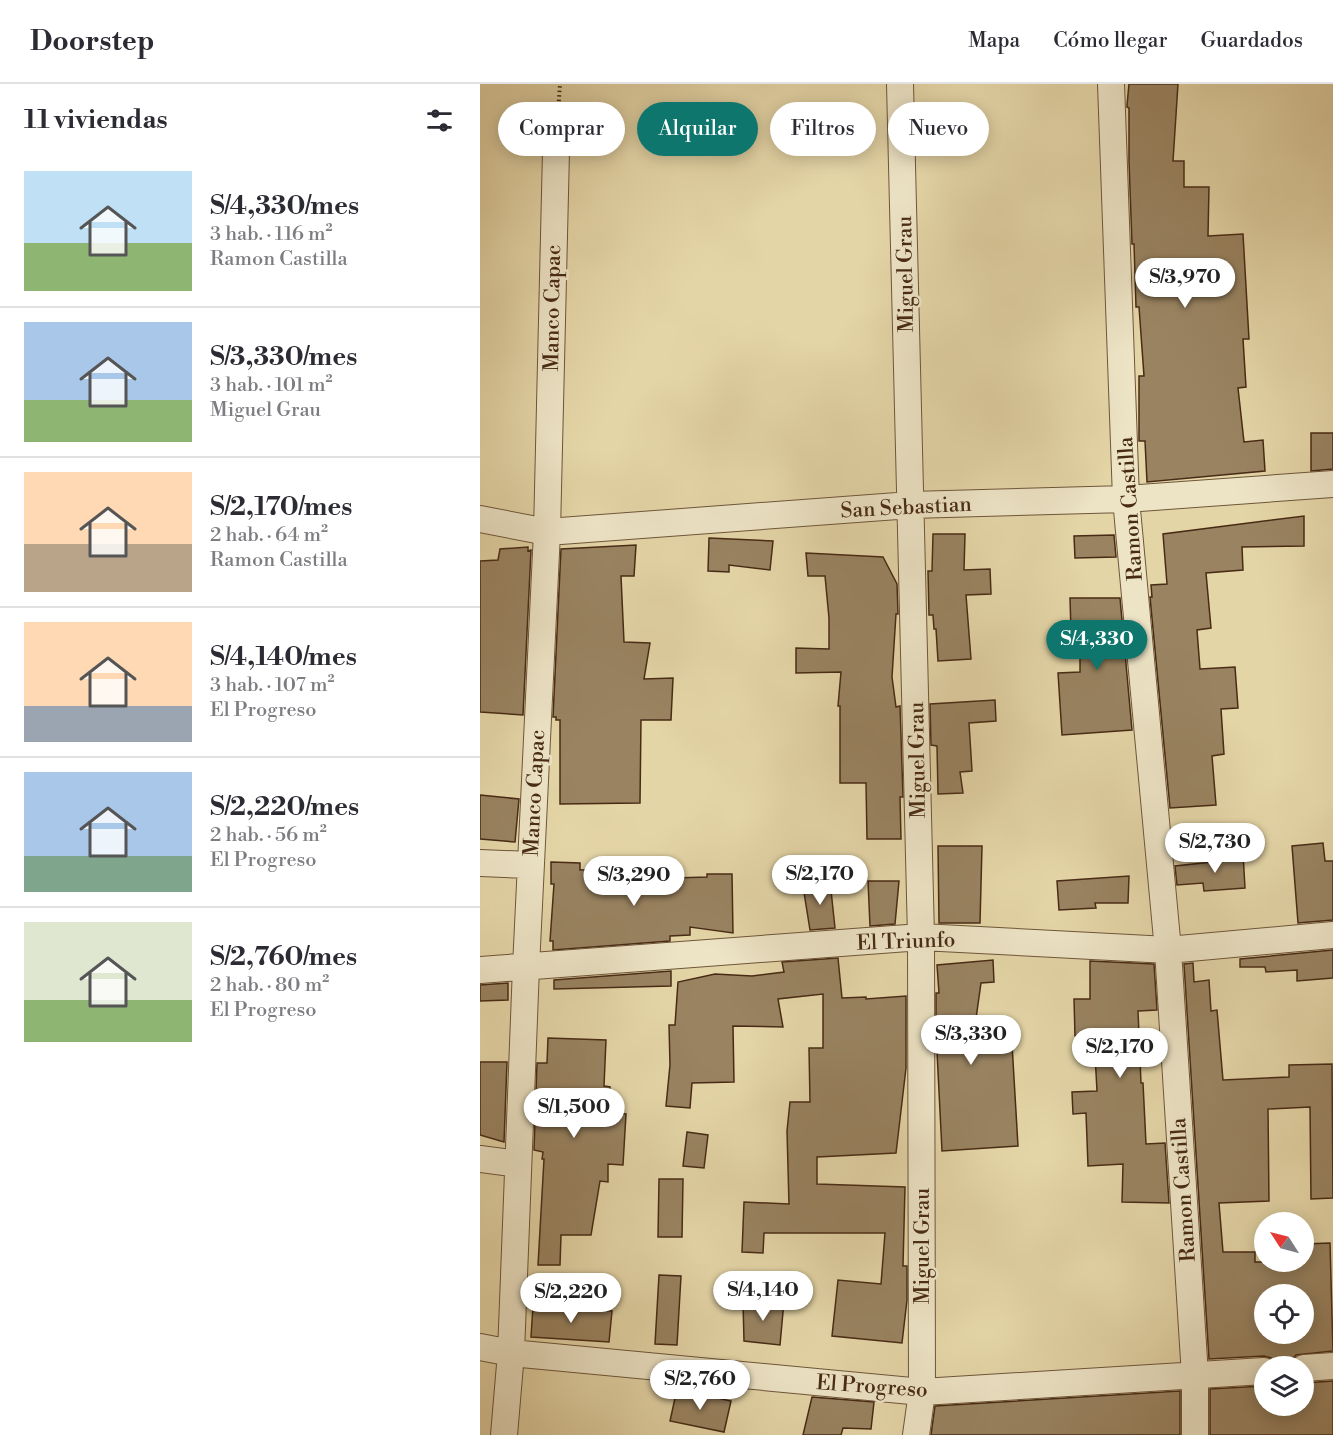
<!DOCTYPE html>
<html lang="es">
<head>
<meta charset="utf-8">
<style>
	:root { --surface:#fff; --page:#f2f2f3; --text:#2b2b33; --muted:#7c7c81; --line:#e1e1e2; --accent:#0f766e }
	body { margin:0; font-family:"Libre Bodoni",serif; background:var(--page); color:var(--text); height:100vh; display:flex; flex-direction:column; font-size:22px; white-space:nowrap }
	* { box-sizing:border-box; margin:0 }
	p { font-size:20px; color:var(--muted) }
	.icon { flex:none; width:33px; height:33px; fill:none; stroke:currentColor; stroke-width:2; stroke-linecap:round; stroke-linejoin:round }
	.map { position:relative; flex:1; overflow:hidden }
	.sheet { display:flex; flex-direction:column; background:var(--surface); width:480px }
	.sheet>* { flex:none }
	.top-card { position:absolute; left:18px; top:18px; width:570px; height:54px; display:flex; gap:12px }
	.needle { width:39px; rotate:306deg }
	.fabs { position:absolute; left:774px; top:1128px; display:grid; gap:12px }
	.fabs a { display:grid; place-items:center; width:60px; height:60px; border-radius:50%; background:var(--surface); box-shadow:0 3px 15px #0003; font-size:30px }
	.price { position:absolute; translate:-50% -51px; padding:0 14px; border-radius:21px; background:#fff; color:#222; font-size:20px; line-height:39px; filter:drop-shadow(0 2px 3px #0008) }
	.price::after { content:''; position:absolute; left:50%; top:36px; width:18px; height:14px; margin-left:-9px; background:inherit; clip-path:polygon(0 0,100% 0,50% 100%) }
	.price.active { background:var(--accent); color:#fff }
	ul { padding:0; list-style:none }
	li { display:flex; align-items:center; gap:18px; height:150px; padding:0 24px }
	li+li { border-top:2px solid var(--line) }
	li span { display:grid; place-items:center; flex:none; width:168px; height:120px; border-radius:0px; color:#555 }
	li>.icon { margin-inline-start:auto }
	span .icon { width:72px; height:72px; fill:#fffc; stroke-width:1 }
	li b { font-size:26px }
	h2 { display:flex; justify-content:space-between; align-items:center; height:72px; padding:0 24px; font-size:26px }
	.pill { padding:0 21px; border-radius:27px; background:var(--surface); box-shadow:0 3px 15px #0003; font-size:21px; line-height:54px }
	.pill.active { background:var(--accent); color:#fff }
	header { display:flex; align-items:center; gap:36px; box-sizing:border-box; height:84px; padding:0 30px; background:var(--surface); border-bottom:2px solid var(--line) }
	header strong { font-size:28px }
	nav { display:flex; gap:33px; margin-inline-start:auto; font-size:21px }
	main { display:flex; flex:1; min-height:0 }
	.map>svg:first-child { display:block }
</style>
</head>
<body>
<header>
<strong>Doorstep</strong>
<nav><a>Mapa</a><a>Cómo llegar</a><a>Guardados</a></nav>
</header>
<main>
<section class="sheet">
<h2>11 viviendas<svg class="icon" aria-label="filters" viewBox="0 0 24 24"><path d="M4 7h16M4 17h16"/><circle cx="9" cy="7" r="2"/><circle cx="15" cy="17" r="2"/></svg></h2>
<ul>
<li><span style="background:linear-gradient(#bfe0f5 60%,#8fb573 0)"><svg class="icon" aria-label="home" viewBox="0 0 24 24"><path d="M3 11l9-7 9 7M6 9v11h12V9"/></svg></span><div><b>S/4,330/mes</b><p>3 hab. · 116 m²</p><p>Ramon Castilla</p></div></li>
<li><span style="background:linear-gradient(#a9c7e8 65%,#8fb573 0)"><svg class="icon" aria-label="home" viewBox="0 0 24 24"><path d="M3 11l9-7 9 7M6 9v11h12V9"/></svg></span><div><b>S/3,330/mes</b><p>3 hab. · 101 m²</p><p>Miguel Grau</p></div></li>
<li><span style="background:linear-gradient(#ffd9b3 60%,#b9a48a 0)"><svg class="icon" aria-label="home" viewBox="0 0 24 24"><path d="M3 11l9-7 9 7M6 9v11h12V9"/></svg></span><div><b>S/2,170/mes</b><p>2 hab. · 64 m²</p><p>Ramon Castilla</p></div></li>
<li><span style="background:linear-gradient(#ffd9b3 70%,#9aa5b1 0)"><svg class="icon" aria-label="home" viewBox="0 0 24 24"><path d="M3 11l9-7 9 7M6 9v11h12V9"/></svg></span><div><b>S/4,140/mes</b><p>3 hab. · 107 m²</p><p>El Progreso</p></div></li>
<li><span style="background:linear-gradient(#a9c7e8 70%,#7fa58c 0)"><svg class="icon" aria-label="home" viewBox="0 0 24 24"><path d="M3 11l9-7 9 7M6 9v11h12V9"/></svg></span><div><b>S/2,220/mes</b><p>2 hab. · 56 m²</p><p>El Progreso</p></div></li>
<li><span style="background:linear-gradient(#dfe7d0 65%,#8fb573 0)"><svg class="icon" aria-label="home" viewBox="0 0 24 24"><path d="M3 11l9-7 9 7M6 9v11h12V9"/></svg></span><div><b>S/2,760/mes</b><p>2 hab. · 80 m²</p><p>El Progreso</p></div></li>
</ul>
</section>
<div class="map">
<svg width="853" height="1351" viewBox="0 0 853 1351">
	<rect width="100%" height="100%" fill="#e4d5a7"/>
	<filter id="stains"><feTurbulence type="fractalNoise" baseFrequency=".00333" numOctaves="4"/><feColorMatrix values="0 0 0 0 .2 0 0 0 0 .09 0 0 0 0 .02 0 0 0 .5 -.17"/></filter>
	<radialGradient id="worn" r=".72"><stop offset=".6" stop-color="#630" stop-opacity="0"/><stop offset="1" stop-color="#630" stop-opacity=".3"/></radialGradient>
	<path fill="#998361" stroke="#482b15" stroke-width="1.5" fill-rule="evenodd" d="M 649,0 L 698,0 L 693,77 L 704,77 L 704,103 L 729,103 L 728,152 L 763,150 L 769,255 L 763,255 L 766,303 L 758,304 L 764,358 L 783,356 L 785,387 L 667,398 L 665,357 L 659,357 L 659,292 L 664,292 L 659,223 L 656,223 L 654,160 L 652,160 L 649,77 L 649,24 L 647,23 L 647,21 Z
		M 831,349 L 853,349 L 853,385 L 831,387 Z
		M 824,432 L 824,462 L 762,463 L 763,486 L 726,489 L 731,544 L 717,546 L 720,585 L 755,583 L 758,624 L 741,625 L 744,670 L 732,672 L 736,721 L 690,724 L 670,513 L 672,513 L 671,501 L 687,500 L 683,450 Z
		M 453,450 L 485,450 L 484,486 L 510,485 L 511,510 L 486,511 L 491,575 L 458,577 L 456,545 L 454,545 L 453,531 L 449,531 L 448,487 L 452,487 Z
		M 634,451 L 636,473 L 595,474 L 594,452 Z
		M 229,454 L 293,457 L 290,486 L 249,481 L 249,488 L 228,487 Z
		M 156,461 L 154,492 L 141,492 L 144,558 L 170,559 L 164,595 L 193,594 L 191,636 L 161,636 L 160,719 L 80,720 L 80,636 L 76,636 L 76,633 L 73,633 L 81,465 Z
		M 48,463 L 48,467 L 51,466 L 43,631 L 0,628 L 0,477 L 18,476 L 20,465 Z
		M 326,469 L 403,473 L 417,500 L 418,530 L 416,530 L 412,593 L 416,623 L 420,622 L 423,713 L 420,713 L 421,755 L 387,755 L 386,699 L 360,699 L 360,622 L 358,622 L 361,588 L 316,589 L 316,564 L 349,565 L 349,534 L 345,492 L 328,492 Z
		M 590,514 L 640,514 L 652,646 L 582,651 L 578,589 L 600,588 L 600,548 L 591,548 Z
		M 515,616 L 516,637 L 489,639 L 492,687 L 480,688 L 483,709 L 458,710 L 457,662 L 451,661 L 450,620 Z
		M 0,711 L 39,715 L 35,758 L 0,755 Z
		M 843,759 L 845,777 L 853,777 L 853,836 L 818,839 L 812,762 Z
		M 458,762 L 502,762 L 500,839 L 459,839 Z
		M 763,769 L 765,804 L 724,807 L 723,799 L 697,801 L 695,782 L 741,777 L 741,771 Z
		M 71,778 L 100,779 L 100,786 L 160,784 L 161,795 L 227,793 L 227,790 L 252,790 L 253,849 L 210,843 L 210,851 L 190,852 L 190,857 L 73,866 L 73,857 L 70,857 L 74,800 L 71,800 Z
		M 649,792 L 648,819 L 615,819 L 616,824 L 579,826 L 577,797 Z
		M 350,797 L 355,844 L 330,846 L 323,802 Z
		M 388,797 L 419,797 L 415,840 L 390,842 Z
		M 853,866 L 853,894 L 817,897 L 817,886 L 786,888 L 785,883 L 760,883 L 760,875 Z
		M 358,874 L 362,914 L 386,913 L 386,915 L 426,912 L 426,984 L 416,1069 L 337,1073 L 337,1100 L 425,1103 L 423,1182 L 427,1182 L 427,1216 L 422,1259 L 352,1252 L 358,1196 L 401,1200 L 405,1149 L 284,1149 L 283,1169 L 262,1168 L 264,1118 L 309,1120 L 307,1047 L 310,1018 L 330,1018 L 329,964 L 343,964 L 343,910 L 298,915 L 303,943 L 253,942 L 254,998 L 212,999 L 210,1024 L 186,1022 L 190,981 L 189,941 L 195,941 L 198,898 L 235,890 L 272,892 L 304,888 L 302,878 Z
		M 513,876 L 514,898 L 501,899 L 492,963 L 532,960 L 538,1062 L 462,1067 L 456,948 L 456,909 L 459,909 L 457,881 Z
		M 610,877 L 674,880 L 677,926 L 658,927 L 661,999 L 663,999 L 666,1060 L 685,1059 L 689,1119 L 642,1118 L 643,1080 L 608,1082 L 606,1029 L 593,1030 L 592,1008 L 617,1007 L 614,952 L 595,952 L 594,915 L 610,915 Z
		M 713,879 L 714,898 L 729,896 L 731,927 L 737,926 L 743,996 L 809,993 L 809,981 L 852,980 L 853,1114 L 831,1115 L 830,1023 L 788,1025 L 789,1117 L 739,1119 L 743,1168 L 775,1168 L 775,1178 L 824,1178 L 824,1160 L 850,1159 L 853,1267 L 816,1271 L 811,1277 L 809,1282 L 798,1282 L 791,1274 L 784,1272 L 729,1275 L 704,880 ZM 784,1210 L 824,1210 L 824,1250 L 784,1250 Z
		M 191,887 L 191,902 L 74,905 L 74,896 Z
		M 28,899 L 28,916 L 0,917 L 0,901 Z
		M 68,954 L 126,956 L 124,1002 L 130,1003 L 128,1029 L 146,1030 L 143,1081 L 128,1080 L 128,1098 L 120,1097 L 111,1151 L 81,1151 L 80,1181 L 58,1181 L 64,1075 L 62,1075 L 63,1068 L 54,1066 L 57,979 L 67,979 Z
		M 0,978 L 27,978 L 24,1058 L 0,1051 Z
		M 207,1048 L 228,1051 L 224,1084 L 203,1082 Z
		M 179,1095 L 203,1095 L 202,1153 L 178,1153 Z
		M 179,1191 L 201,1192 L 197,1261 L 175,1260 Z
		M 304,1217 L 300,1261 L 264,1257 L 263,1218 Z
		M 53,1222 L 132,1227 L 129,1258 L 51,1253 Z
		M 853,1297 L 853,1351 L 730,1351 L 730,1305 L 784,1302 L 784,1322 L 824,1322 L 824,1299 Z
		M 197,1305 L 251,1317 L 244,1348 L 190,1337 Z
		M 700,1307 L 700,1351 L 451,1351 L 455,1322 Z
		M 332,1313 L 394,1318 L 391,1345 L 363,1344 L 361,1351 L 323,1351 Z"/>
	<g fill="none" stroke-linecap="round" stroke-linejoin="round">
		<g stroke="#6f563a" stroke-width="28">
			<path id="minor" d="M 420,0 L 441,853 L 442,1308 L 436,1351
				M 631,0 L 646,415 L 688,866 L 715,1292 L 715,1351
				M 0,435 L 67,448 L 431,421 L 646,415 L 853,400
				M 0,779 L 50,781
				M 0,886 L 441,853 L 688,866 L 853,851
				M 0,1075 L 38,1080
				M 0,1263 L 31,1269 L 442,1308 L 784,1287
				M 824,1284 L 853,1282
				M 24,1351 L 31,1269 L 46,883 L 67,448 L 76,67"/>
		</g>
		<path stroke="#482b15" stroke-width="4" stroke-dasharray="1.5 3" stroke-linecap="butt" d="M 77,44 L 80,0"/>
		<use href="#minor" stroke="#ede4c6" stroke-width="26"/>
	</g>
	<g text-anchor="middle" stroke-width="5" stroke-linejoin="round" paint-order="stroke">
		<g font-size="21" fill="#482b15" stroke="#ede4c6">
			<text transform="translate(425 190) rotate(-91)" y="7">Miguel Grau</text>
			<text transform="translate(72 224) rotate(-89)" y="7">Manco Capac</text>
			<text transform="translate(426 423) rotate(-3)" y="7">San Sebastian</text>
			<text transform="translate(650 425) rotate(-94)" y="7">Ramon Castilla</text>
			<text transform="translate(437 676) rotate(-91)" y="7">Miguel Grau</text>
			<text transform="translate(54 709) rotate(-87)" y="7">Manco Capac</text>
			<text transform="translate(426 857) rotate(-2)" y="7">El Triunfo</text>
			<text transform="translate(703 1106) rotate(-94)" y="7">Ramon Castilla</text>
			<text transform="translate(442 1162) rotate(-90)" y="7">Miguel Grau</text>
			<text transform="translate(392 1302) rotate(4)" y="7">El Progreso</text>
		</g>
	</g>
	<rect width="100%" height="100%" filter="url(#stains)"/>
	<rect width="100%" height="100%" fill="url(#worn)"/>
</svg>
<div class="fabs">
<a><svg class="needle" viewBox="-14 -14 28 28"><path d="M0-13l5 13h-10z" fill="#e53935"/><path d="M0 13l5-13h-10z" fill="#7c7c81"/></svg></a>
<a><svg class="icon" aria-label="locate" viewBox="0 0 24 24"><circle cx="12" cy="12" r="6"/><path d="M12 2v4M12 18v4M2 12h4M18 12h4"/></svg></a>
<a><svg class="icon" aria-label="layers" viewBox="0 0 24 24"><path d="M12 4l9 5-9 5-9-5zM3 14l9 5 9-5"/></svg></a>
</div>
<b class="price" style="left:705px;top:225px">S/3,970</b>
<b class="price active" style="left:617px;top:587px">S/4,330</b>
<b class="price" style="left:735px;top:790px">S/2,730</b>
<b class="price" style="left:340px;top:822px">S/2,170</b>
<b class="price" style="left:154px;top:823px">S/3,290</b>
<b class="price" style="left:491px;top:982px">S/3,330</b>
<b class="price" style="left:640px;top:995px">S/2,170</b>
<b class="price" style="left:94px;top:1055px">S/1,500</b>
<b class="price" style="left:283px;top:1238px">S/4,140</b>
<b class="price" style="left:91px;top:1240px">S/2,220</b>
<b class="price" style="left:220px;top:1327px">S/2,760</b>
<div class="top-card">
<a class="pill">Comprar</a>
<a class="pill active">Alquilar</a>
<a class="pill">Filtros</a>
<a class="pill">Nuevo</a>
</div>
</div>
</main>
</body>
</html>
